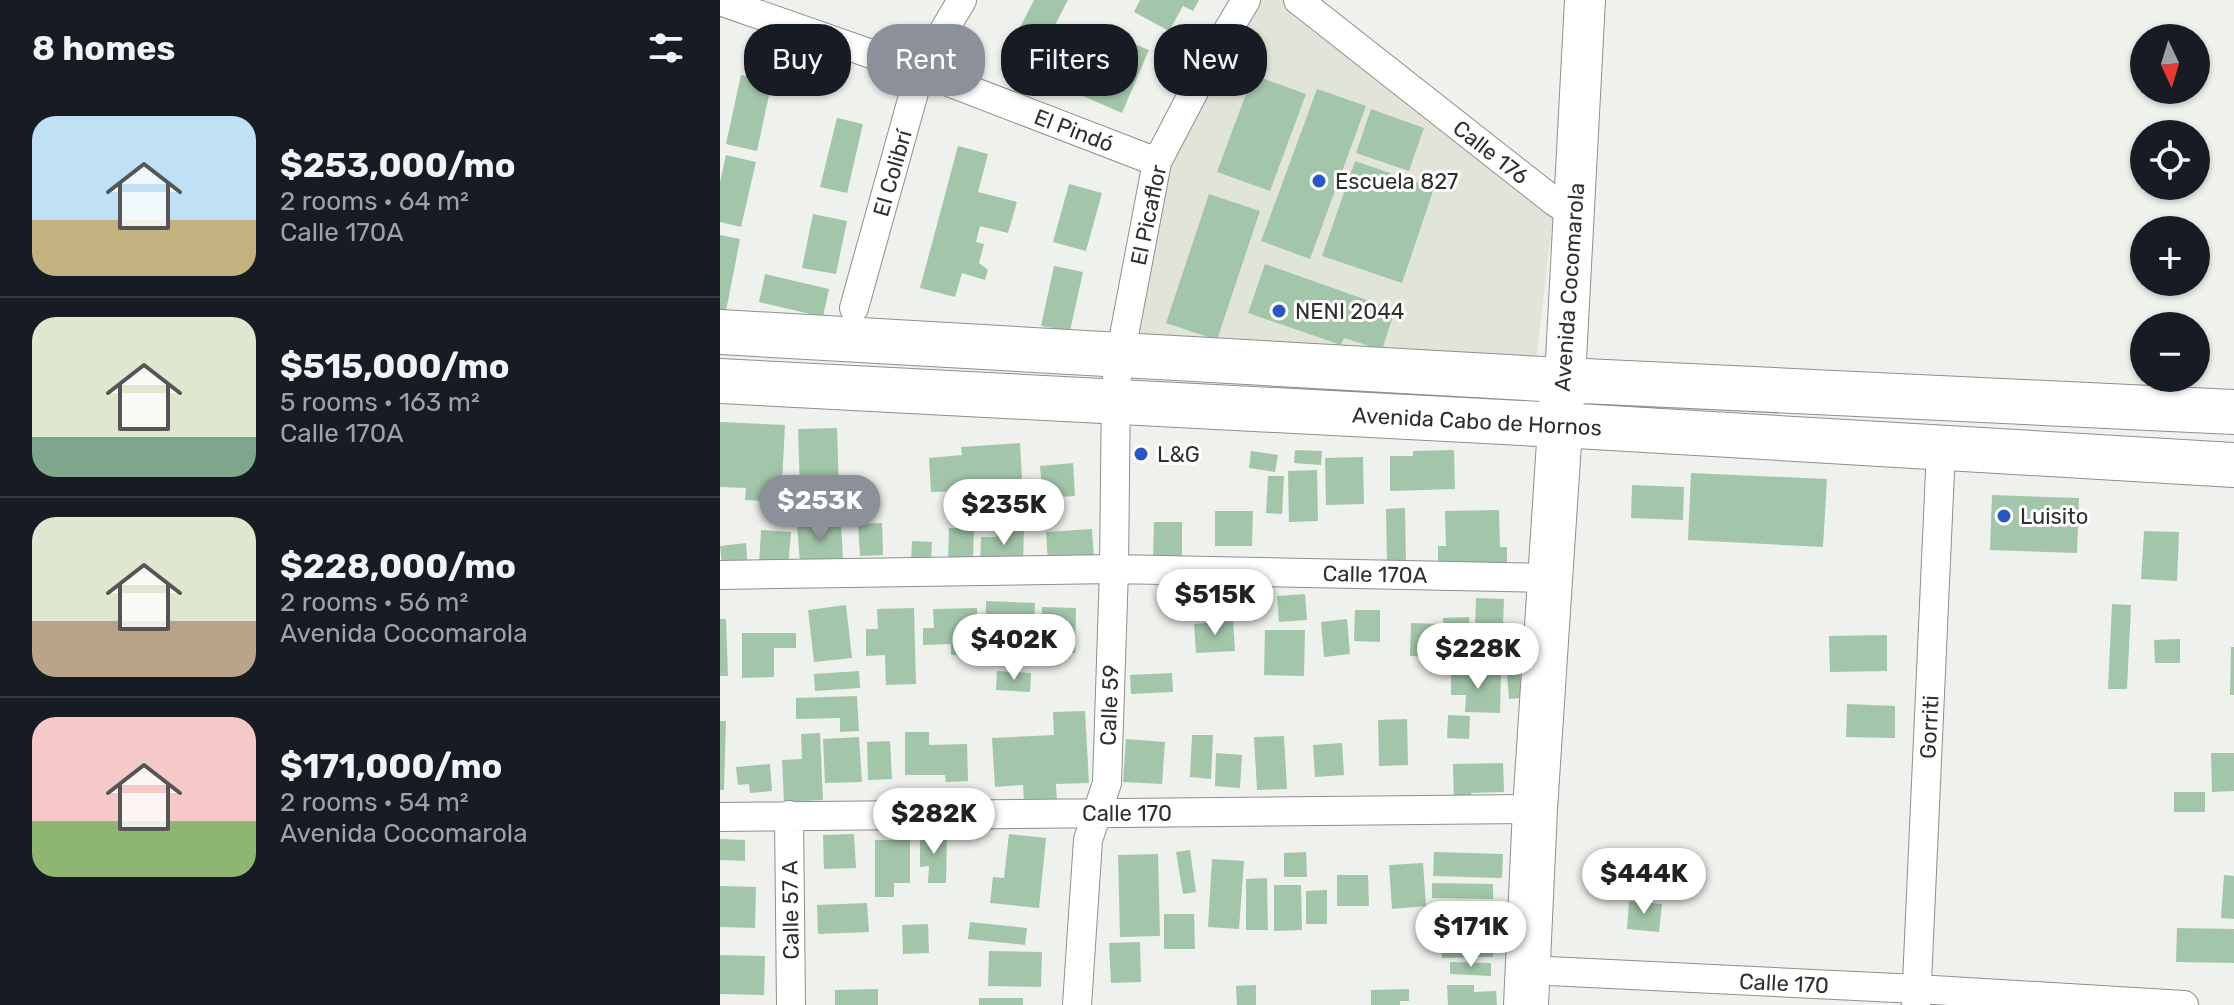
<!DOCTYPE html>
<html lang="en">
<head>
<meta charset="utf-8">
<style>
	:root { --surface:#171b24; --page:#242831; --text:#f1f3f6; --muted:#9ea1a6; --line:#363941; --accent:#8c9099 }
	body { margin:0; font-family:Rubik,sans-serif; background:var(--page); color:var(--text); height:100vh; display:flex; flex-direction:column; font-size:30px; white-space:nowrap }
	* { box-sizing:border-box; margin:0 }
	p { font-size:26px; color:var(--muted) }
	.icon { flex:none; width:44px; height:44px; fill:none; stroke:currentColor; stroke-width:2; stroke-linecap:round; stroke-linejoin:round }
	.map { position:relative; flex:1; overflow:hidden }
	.panel { display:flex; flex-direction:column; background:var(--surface); width:720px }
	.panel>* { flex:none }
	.banner { position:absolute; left:24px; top:24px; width:760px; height:72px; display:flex; gap:16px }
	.needle { width:52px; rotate:176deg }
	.tools { position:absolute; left:1410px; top:24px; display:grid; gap:16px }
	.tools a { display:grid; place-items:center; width:80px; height:80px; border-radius:50%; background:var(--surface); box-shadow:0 2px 6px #0004; font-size:40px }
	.price { position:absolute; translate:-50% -68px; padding:0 18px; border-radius:28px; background:#fff; color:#222; font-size:26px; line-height:52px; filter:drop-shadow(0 2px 4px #0008) }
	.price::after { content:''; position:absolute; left:50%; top:48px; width:24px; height:18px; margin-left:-12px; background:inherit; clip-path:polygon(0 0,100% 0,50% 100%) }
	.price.current { background:var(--accent); color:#fff }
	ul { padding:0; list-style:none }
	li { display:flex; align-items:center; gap:24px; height:200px; padding:0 32px }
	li+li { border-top:2px solid var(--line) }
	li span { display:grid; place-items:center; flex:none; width:224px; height:160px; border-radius:24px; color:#555 }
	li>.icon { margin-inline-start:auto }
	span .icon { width:96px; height:96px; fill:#fffc; stroke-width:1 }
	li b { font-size:34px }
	h2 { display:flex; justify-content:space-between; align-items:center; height:96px; padding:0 32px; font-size:34px }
	.chip { padding:0 28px; border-radius:32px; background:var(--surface); box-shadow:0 2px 6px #0004; font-size:28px; line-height:72px }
	.chip.current { background:var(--accent); color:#fff }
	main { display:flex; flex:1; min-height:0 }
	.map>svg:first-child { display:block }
</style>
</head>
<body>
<main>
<section class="panel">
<h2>8 homes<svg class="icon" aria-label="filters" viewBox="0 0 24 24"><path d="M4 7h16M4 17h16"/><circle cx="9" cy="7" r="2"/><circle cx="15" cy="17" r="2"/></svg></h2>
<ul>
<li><span style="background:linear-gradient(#bfe0f5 65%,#c2b280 0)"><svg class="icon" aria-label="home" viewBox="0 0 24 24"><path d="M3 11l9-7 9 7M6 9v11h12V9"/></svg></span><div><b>$253,000/mo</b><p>2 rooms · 64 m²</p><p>Calle 170A</p></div></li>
<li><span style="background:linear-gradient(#dfe7d0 75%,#7fa58c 0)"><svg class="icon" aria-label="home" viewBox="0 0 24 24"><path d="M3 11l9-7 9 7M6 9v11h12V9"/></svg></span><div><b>$515,000/mo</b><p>5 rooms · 163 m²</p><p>Calle 170A</p></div></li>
<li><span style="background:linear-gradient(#dfe7d0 65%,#b9a48a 0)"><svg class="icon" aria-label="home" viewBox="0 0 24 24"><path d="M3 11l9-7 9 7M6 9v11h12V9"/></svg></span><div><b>$228,000/mo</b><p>2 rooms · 56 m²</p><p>Avenida Cocomarola</p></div></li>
<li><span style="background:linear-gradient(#f6c9c9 65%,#8fb573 0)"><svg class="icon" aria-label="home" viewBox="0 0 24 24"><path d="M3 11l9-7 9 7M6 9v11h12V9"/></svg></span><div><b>$171,000/mo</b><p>2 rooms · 54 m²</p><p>Avenida Cocomarola</p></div></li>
</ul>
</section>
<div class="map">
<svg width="1514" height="1005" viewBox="0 0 1514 1005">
	<rect width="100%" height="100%" fill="#eff1ec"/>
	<path fill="#e1e5d9" d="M 528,0 L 578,0 L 835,202 L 816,361 L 407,334 L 448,162 Z"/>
	<path fill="#a3c6aa" d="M 314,0 L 348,0 L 321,52 L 294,39 Z
		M 420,0 L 479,0 L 473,11 L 463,6 L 449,31 L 414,12 Z
		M 402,39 L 429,50 L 402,113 L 354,92 L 365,79 L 382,86 Z
		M 21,75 L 52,81 L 37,151 L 6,144 Z
		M 533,75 L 586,94 L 550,191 L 497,172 Z
		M 597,89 L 646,106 L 590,259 L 541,241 Z
		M 651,109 L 704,128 L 689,171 L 636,153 Z
		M 117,118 L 143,124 L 127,193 L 100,187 Z
		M 238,146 L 268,154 L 258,192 L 297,202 L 288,233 L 260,226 L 256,242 L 264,244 L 259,263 L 268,270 L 265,280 L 242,273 L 235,297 L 200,288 Z
		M 6,155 L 36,162 L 21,227 L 0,222 L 0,182 Z
		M 635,161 L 714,188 L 682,283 L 602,256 Z
		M 349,184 L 382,193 L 366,251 L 333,242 Z
		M 489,194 L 540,211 L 497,340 L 446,323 Z
		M 93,214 L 127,221 L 116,274 L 82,268 Z
		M 0,235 L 20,239 L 6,311 L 0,310 Z
		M 545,264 L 675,310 L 662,350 L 624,338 L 621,345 L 528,313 Z
		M 334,266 L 363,272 L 350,331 L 321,326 Z
		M 45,274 L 109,289 L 103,317 L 39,302 Z
		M 0,422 L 65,425 L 61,502 L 25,500 L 26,488 L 0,487 Z
		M 117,428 L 119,492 L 80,492 L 78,429 Z
		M 300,443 L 303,498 L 244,502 L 244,491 L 211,492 L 209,458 L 242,455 L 241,447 Z
		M 575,450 L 602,451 L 601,465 L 574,463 Z
		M 734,450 L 735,489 L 670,491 L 670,456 L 693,456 L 693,451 Z
		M 531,451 L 558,455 L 555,472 L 529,468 Z
		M 643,457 L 644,504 L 606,505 L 605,458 Z
		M 353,463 L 355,496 L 323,498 L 320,466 Z
		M 597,470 L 598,521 L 569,522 L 568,471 Z
		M 971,473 L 1107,479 L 1103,547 L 968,540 Z
		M 548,476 L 564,476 L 562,514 L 546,513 Z
		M 912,485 L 964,487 L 963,520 L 911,518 Z
		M 1272,495 L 1359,498 L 1357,553 L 1270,550 Z
		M 685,508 L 686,565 L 667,565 L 666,509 Z
		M 779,510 L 780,547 L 787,547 L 787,565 L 718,567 L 718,546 L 726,546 L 725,511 Z
		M 495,511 L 533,511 L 532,546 L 495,546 Z
		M 434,522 L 462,522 L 462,557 L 433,557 Z
		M 121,523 L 123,560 L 80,563 L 77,526 Z
		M 162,523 L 163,555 L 140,556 L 138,524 Z
		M 277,524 L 304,524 L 303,567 L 260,566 L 261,537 L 276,537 Z
		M 229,528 L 254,528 L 253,560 L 228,560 Z
		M 372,529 L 374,559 L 328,563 L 326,532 Z
		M 41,530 L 71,532 L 68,567 L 39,565 Z
		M 1424,531 L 1459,532 L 1457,581 L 1421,579 Z
		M 192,541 L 212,542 L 211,563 L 191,562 Z
		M 26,543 L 28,572 L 3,574 L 0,546 Z
		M 585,594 L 587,620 L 559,622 L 557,596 Z
		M 756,598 L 784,599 L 783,626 L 755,625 Z
		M 266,601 L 315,603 L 313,662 L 265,661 Z
		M 1392,604 L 1411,605 L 1407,689 L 1388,689 Z
		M 126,605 L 132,658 L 94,662 L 88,610 Z
		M 322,607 L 356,608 L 355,653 L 321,652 Z
		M 194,608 L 196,684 L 166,685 L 165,655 L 146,656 L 146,629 L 158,629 L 157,609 Z
		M 257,608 L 258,655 L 231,655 L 231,644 L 203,645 L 203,628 L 214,628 L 213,609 Z
		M 635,610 L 660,610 L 660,642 L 634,641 Z
		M 749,617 L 750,642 L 724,644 L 723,618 Z
		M 0,619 L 6,619 L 8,676 L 0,676 Z
		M 627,619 L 630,654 L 604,657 L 601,622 Z
		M 513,621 L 515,651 L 476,653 L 474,624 Z
		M 691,623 L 720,624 L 719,657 L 690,656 Z
		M 545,630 L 585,630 L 584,676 L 544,675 Z
		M 22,633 L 76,633 L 76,648 L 54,648 L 54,677 L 22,678 Z
		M 1167,635 L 1167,671 L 1110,672 L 1109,636 Z
		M 1460,639 L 1460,663 L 1435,663 L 1434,640 Z
		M 1511,647 L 1514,647 L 1514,695 L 1510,695 Z
		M 139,671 L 140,688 L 95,691 L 94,674 Z
		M 277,671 L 311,673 L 310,692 L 276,690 Z
		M 731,672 L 781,674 L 780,713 L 745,712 L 746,695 L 731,695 Z
		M 452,673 L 453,692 L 411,694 L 410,675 Z
		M 800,674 L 802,698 L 789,699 L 787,675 Z
		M 137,696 L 139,731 L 120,732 L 120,718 L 76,719 L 76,698 Z
		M 1127,704 L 1175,706 L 1175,738 L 1126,737 Z
		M 365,711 L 369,783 L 336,784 L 337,801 L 304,803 L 303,785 L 275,787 L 272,738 L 334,735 L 333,712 Z
		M 728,715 L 750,716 L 749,739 L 727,738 Z
		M 687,719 L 688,765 L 659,766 L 658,720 Z
		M 0,721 L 6,721 L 4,790 L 0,790 Z
		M 185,732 L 209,732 L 209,745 L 247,744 L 248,781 L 226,782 L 225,775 L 185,775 Z
		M 100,733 L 103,800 L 64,802 L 62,760 L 82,759 L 81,734 Z
		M 472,735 L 493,735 L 491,779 L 470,777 Z
		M 564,736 L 567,789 L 537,790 L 534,737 Z
		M 139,737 L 142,782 L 105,783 L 103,739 Z
		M 406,739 L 445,742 L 442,784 L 403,782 Z
		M 170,741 L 172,779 L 148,780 L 147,742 Z
		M 622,743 L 624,775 L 595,777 L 593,745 Z
		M 496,753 L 522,755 L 520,788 L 495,786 Z
		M 1491,753 L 1514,753 L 1514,791 L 1492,792 Z
		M 783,763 L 784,792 L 751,793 L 752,804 L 734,804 L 733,764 Z
		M 50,764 L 52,791 L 30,793 L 29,784 L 18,785 L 16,767 Z
		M 1454,792 L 1485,792 L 1485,812 L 1454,812 Z
		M 200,833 L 227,833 L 226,883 L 208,883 L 209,866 L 200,867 Z
		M 134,834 L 136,868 L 104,869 L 103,835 Z
		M 289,834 L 326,838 L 319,908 L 270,903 L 273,877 L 284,878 Z
		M 0,839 L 25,840 L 25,861 L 0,860 Z
		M 155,840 L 190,840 L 190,883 L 174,883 L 174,897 L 155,897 Z
		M 470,850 L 476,892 L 463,894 L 456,852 Z
		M 586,852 L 587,877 L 564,877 L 564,853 Z
		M 714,852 L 783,854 L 782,878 L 713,876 Z
		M 931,853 L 971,853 L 971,880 L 931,880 Z
		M 438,854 L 440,936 L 400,937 L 398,855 Z
		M 492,859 L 524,861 L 519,929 L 488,927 Z
		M 703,863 L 706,906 L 672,909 L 669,865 Z
		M 617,875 L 648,875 L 649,906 L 617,906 Z
		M 1504,875 L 1514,876 L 1514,919 L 1501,918 Z
		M 547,878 L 548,930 L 526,930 L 526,879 Z
		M 712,883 L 773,884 L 773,899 L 712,898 Z
		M 554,885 L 581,885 L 582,930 L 554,931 Z
		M 0,886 L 36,887 L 35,928 L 0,927 Z
		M 607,890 L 607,924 L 586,924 L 586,891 Z
		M 909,901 L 942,904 L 939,932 L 907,929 Z
		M 147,903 L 149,932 L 98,934 L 97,905 Z
		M 712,906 L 772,908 L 772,936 L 711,934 Z
		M 444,914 L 474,914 L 475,949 L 444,949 Z
		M 250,922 L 307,928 L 305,945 L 248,939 Z
		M 208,924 L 209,953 L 183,954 L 182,925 Z
		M 1457,928 L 1514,929 L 1514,963 L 1456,962 Z
		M 420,942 L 421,982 L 391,983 L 389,943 Z
		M 773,943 L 773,957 L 722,958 L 721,944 Z
		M 269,951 L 322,952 L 321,987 L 268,986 Z
		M 0,955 L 45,956 L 44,995 L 0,994 Z
		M 730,962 L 771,963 L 771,976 L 730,974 Z
		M 536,985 L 536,1005 L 517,1005 L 516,986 Z
		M 727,985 L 754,985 L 754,992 L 776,991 L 777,1005 L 728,1005 Z
		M 158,989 L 158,1005 L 115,1005 L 115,990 Z
		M 689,989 L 689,1001 L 680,1001 L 680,1005 L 651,1005 L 651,990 Z
		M 259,998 L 303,998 L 303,1005 L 259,1005 Z"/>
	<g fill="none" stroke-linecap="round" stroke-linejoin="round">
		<g stroke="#8e908b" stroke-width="30">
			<path id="street" d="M 578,0 L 835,202 L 854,214
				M 0,1 L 200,71 L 437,162
				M 134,308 L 200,71 L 242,0
				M 0,575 L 394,569 L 830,578
				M 69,815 L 71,1005
				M 0,817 L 815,809
				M 808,970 L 1197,989 L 1464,1005
				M 357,1005 L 368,840 L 387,783 L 394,569 L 396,386 L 398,367 L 437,162 L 492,57 L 526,0
				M 1196,1005 L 1221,449"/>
		</g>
		<g stroke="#8e908b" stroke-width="42">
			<path id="secondary" d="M 845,379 L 865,0"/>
		</g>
		<g stroke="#8e908b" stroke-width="46">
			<path id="primary" d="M 0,332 L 822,379 L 1514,412
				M 0,381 L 840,425 L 1514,465
				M 806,1005 L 815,809 L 842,397"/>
		</g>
		<use href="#street" stroke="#fff" stroke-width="28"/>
		<use href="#secondary" stroke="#fff" stroke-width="40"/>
		<use href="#primary" stroke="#fff" stroke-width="44"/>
	</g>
	<g fill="#2b56c5" stroke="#fff" stroke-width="3">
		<circle cx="599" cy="181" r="8"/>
		<circle cx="559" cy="311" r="8"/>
		<circle cx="421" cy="454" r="8"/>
		<circle cx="1284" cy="516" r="8"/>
	</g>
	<g text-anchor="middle" stroke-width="6" stroke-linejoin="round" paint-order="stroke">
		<g font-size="22" fill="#2f302e" stroke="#fff">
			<text transform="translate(354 130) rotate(21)" y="8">El Pindó</text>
			<text transform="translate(771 152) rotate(38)" y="8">Calle 176</text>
			<text transform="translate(172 173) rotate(-74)" y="8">El Colibrí</text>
			<text transform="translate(428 215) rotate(-78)" y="8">El Picaflor</text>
			<text transform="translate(849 287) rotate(-86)" y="8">Avenida Cocomarola</text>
			<text transform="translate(757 421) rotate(3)" y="8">Avenida Cabo de Hornos</text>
			<text transform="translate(655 574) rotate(1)" y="8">Calle 170A</text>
			<text transform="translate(389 705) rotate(-88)" y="8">Calle 59</text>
			<text transform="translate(1209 727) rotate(-87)" y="8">Gorriti</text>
			<text x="407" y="821">Calle 170</text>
			<text transform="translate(70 910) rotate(-91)" y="8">Calle 57 A</text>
			<text transform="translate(1064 983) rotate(3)" y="8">Calle 170</text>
		</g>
		<g font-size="22" fill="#2f302e" stroke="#fff" text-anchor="start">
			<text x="615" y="189">Escuela 827</text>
			<text x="575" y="319">NENI 2044</text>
			<text x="437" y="462">L&amp;G</text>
			<text x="1300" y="524">Luisito</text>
		</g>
	</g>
</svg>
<div class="tools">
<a><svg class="needle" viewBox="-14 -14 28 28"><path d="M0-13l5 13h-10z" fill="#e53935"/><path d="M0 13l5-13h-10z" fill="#9ea1a6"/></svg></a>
<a><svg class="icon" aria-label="locate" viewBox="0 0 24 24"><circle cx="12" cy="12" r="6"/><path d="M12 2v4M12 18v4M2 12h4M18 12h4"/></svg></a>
<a>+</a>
<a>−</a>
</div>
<b class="price current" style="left:100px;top:543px">$253K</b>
<b class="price" style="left:284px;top:547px">$235K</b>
<b class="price" style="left:495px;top:637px">$515K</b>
<b class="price" style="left:294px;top:682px">$402K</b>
<b class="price" style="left:758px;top:691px">$228K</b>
<b class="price" style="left:214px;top:856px">$282K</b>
<b class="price" style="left:924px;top:916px">$444K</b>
<b class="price" style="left:751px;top:969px">$171K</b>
<div class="banner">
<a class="chip">Buy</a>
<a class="chip current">Rent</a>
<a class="chip">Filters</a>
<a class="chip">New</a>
</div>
</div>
</main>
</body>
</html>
